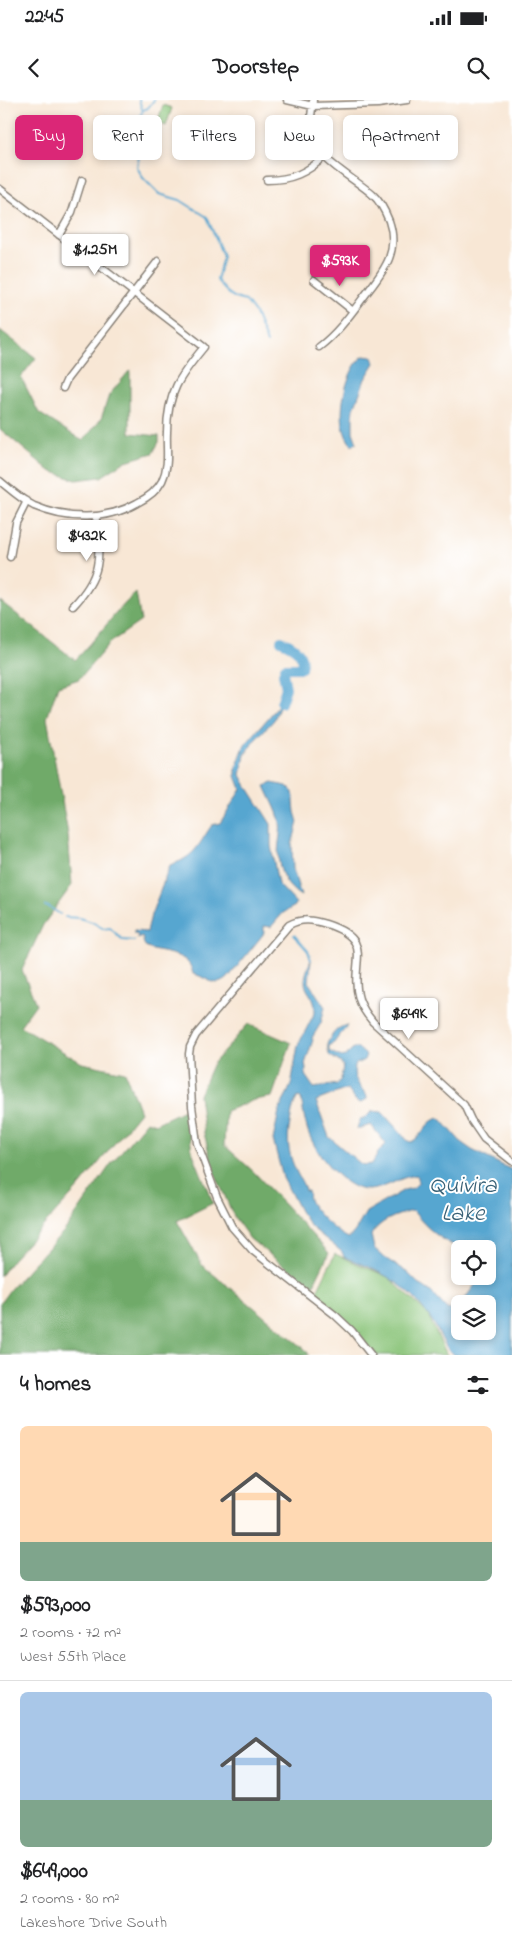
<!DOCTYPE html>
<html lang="en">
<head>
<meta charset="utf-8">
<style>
	:root { --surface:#fff; --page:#f6f6f6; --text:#202124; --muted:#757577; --line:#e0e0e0; --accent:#db2777 }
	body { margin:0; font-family:"Indie Flower",sans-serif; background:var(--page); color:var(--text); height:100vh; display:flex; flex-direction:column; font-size:19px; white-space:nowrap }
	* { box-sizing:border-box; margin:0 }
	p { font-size:16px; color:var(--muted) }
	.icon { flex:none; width:28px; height:28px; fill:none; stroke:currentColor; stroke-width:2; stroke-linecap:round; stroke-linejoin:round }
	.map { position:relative; height:1255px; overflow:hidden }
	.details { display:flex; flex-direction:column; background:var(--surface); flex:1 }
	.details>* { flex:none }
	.top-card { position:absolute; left:15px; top:15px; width:482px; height:45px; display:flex; gap:10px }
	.buttons { position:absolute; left:451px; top:1140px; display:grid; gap:10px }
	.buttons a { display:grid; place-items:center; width:45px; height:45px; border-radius:8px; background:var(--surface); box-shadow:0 2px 8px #0003; font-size:25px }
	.price { position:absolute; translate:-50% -42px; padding:0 11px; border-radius:5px; background:#fff; color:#222; font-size:16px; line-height:32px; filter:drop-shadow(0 1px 2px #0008) }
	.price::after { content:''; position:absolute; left:50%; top:30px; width:15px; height:11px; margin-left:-8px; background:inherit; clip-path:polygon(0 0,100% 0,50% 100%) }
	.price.active { background:var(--accent); color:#fff }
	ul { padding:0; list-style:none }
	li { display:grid; align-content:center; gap:10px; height:265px; padding:0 20px }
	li+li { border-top:1px solid var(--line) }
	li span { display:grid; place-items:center; height:155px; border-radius:8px; color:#555 }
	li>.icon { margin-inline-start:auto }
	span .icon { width:90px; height:90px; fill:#fffc; stroke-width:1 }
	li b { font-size:21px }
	h2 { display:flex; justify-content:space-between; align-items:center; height:60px; padding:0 20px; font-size:21px }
	.tag { padding:0 18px; border-radius:8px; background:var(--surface); box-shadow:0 2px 8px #0003; font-size:18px; line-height:45px }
	.tag.active { background:var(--accent); color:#fff }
	.status { display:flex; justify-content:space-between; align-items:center; height:35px; padding:0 25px; background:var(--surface); direction:ltr }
	.status svg { height:14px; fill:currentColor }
	header { display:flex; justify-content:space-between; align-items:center; height:65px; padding:0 20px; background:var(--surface); font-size:22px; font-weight:800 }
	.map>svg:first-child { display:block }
</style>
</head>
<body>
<div class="status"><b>22:45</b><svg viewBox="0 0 49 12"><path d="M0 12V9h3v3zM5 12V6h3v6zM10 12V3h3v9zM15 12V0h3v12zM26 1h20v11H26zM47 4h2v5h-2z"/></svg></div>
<header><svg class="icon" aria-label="back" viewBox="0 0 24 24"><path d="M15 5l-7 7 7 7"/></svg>Doorstep<svg class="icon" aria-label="search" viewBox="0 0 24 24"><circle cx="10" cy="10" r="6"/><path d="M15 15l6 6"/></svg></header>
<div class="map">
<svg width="512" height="1255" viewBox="0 0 512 1255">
	<rect width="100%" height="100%" fill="#fff"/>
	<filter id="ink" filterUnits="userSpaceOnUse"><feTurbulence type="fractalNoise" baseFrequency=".02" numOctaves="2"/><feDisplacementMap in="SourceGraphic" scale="10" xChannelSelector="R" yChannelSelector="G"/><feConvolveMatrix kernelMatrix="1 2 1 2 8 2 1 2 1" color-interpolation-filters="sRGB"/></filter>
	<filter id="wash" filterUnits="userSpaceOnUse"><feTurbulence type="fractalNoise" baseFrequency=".0096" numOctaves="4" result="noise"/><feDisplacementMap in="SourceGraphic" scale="20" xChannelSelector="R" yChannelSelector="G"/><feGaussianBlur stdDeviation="1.12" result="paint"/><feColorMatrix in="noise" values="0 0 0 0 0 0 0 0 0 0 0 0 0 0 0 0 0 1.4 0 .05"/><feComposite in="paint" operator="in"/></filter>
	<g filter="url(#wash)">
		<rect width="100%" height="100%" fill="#f8e7d5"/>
		<path fill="#8ac479" stroke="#53704a" d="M 163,5 L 172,8 L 166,26 L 157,23 Z
			M 335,1154 L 388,1177 L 427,1213 L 447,1255 L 375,1255 L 316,1193 Z"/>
		<path fill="#6faa69" stroke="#466342" d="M 0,230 L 36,258 L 21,277 L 39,313 L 83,341 L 101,319 L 109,295 L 130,270 L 130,333 L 159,336 L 159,342 L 153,353 L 126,361 L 101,377 L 76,380 L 50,371 L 0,329 Z
			M 136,493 L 141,521 L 111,542 L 79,579 L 58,586 L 47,618 L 68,734 L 72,785 L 43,825 L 22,870 L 36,904 L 20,926 L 82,963 L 125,972 L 140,1012 L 80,1086 L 12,1160 L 0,1176 L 0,501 L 75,560 C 97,539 113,513 136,493 Z
			M 248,924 L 291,943 L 272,997 L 254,1000 L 226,1011 L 224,1045 L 254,1072 L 329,1153 L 312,1188 L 250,1139 L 234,1117 L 213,1069 L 204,1033 L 199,995 L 212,965 Z
			M 186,1009 L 192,1051 L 213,1103 L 177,1121 L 202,1165 L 306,1250 L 309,1255 L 0,1255 L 0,1203 L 11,1188 L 65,1130 L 111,1064 L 147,1021 L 155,1024 Z"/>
		<path fill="#56a6d0" stroke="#396176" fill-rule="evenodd" d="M 363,256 L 373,257 L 375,263 L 365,279 L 353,311 L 353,332 L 357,343 L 352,345 C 333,327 344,271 363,256 Z
			M 281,603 L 274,620 L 254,641 L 245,655 L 241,675 L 248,688 L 271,724 L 271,746 L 278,784 L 296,803 L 295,806 L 283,813 L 271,827 L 264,826 L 264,833 L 261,837 L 228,878 C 215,890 206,876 193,874 C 189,851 164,855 147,848 L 144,844 L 142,837 L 137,839 L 138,835 L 134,834 L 134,831 L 147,832 L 151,815 L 170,765 C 174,763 180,762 184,759 C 198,751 203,737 212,725 L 220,723 L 241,689 L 236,676 L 236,669 L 244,646 Z
			M 272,683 L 287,686 L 293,692 L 295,712 L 298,722 L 292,745 L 293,769 L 301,796 C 282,785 276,763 279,742 C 280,735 281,729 280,722 C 277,709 270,698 265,686 Z
			M 311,860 L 309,883 L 325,907 L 321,923 L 312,938 L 313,940 L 305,964 L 306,969 L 305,975 L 314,988 L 337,984 L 341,979 L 343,966 L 341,963 L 329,955 L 327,944 C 331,935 337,927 347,925 C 344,932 338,936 334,943 L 329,945 L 329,951 C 343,958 343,960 353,948 L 358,948 L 366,955 L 364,960 L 356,964 C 350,976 360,986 367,996 L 367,999 L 361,1003 L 357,1002 L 347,989 L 316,1001 L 329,1037 L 361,1064 L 365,1065 L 372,1064 L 379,1051 L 386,1044 L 371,1025 L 357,1029 L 360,1019 L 365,1018 L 372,1011 L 382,1012 L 408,1041 L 411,1042 C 423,1037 426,1019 440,1018 L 462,1043 L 472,1050 L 512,1070 L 512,1255 L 453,1255 C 443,1245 439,1231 431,1219 C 407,1184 383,1172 344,1157 L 342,1152 L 311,1127 L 300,1111 L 283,1078 L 273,1040 L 279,1011 L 291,985 L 298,945 L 315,912 C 316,888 295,895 311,860 ZM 298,997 L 301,998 C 303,1008 304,1019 307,1028 C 313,1051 344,1092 369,1090 C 386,1089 399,1077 416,1075 L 418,1077 L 418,1083 L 413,1088 L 404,1090 L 366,1112 L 355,1131 L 349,1138 C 339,1135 311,1109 309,1099 C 308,1096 309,1093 308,1091 L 305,1091 C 304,1084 300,1079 297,1073 C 289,1056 286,1042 290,1023 C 292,1014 292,1005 298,997 ZM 411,1111 L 414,1112 C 425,1127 443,1142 460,1148 C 468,1151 479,1149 488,1149 L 488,1176 L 478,1176 L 477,1182 L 461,1204 L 488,1204 L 488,1231 L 460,1231 L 460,1205 L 454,1211 L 447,1209 L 430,1191 L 418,1183 L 408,1173 L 385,1158 L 374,1148 L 371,1135 C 380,1120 395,1116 411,1111 Z"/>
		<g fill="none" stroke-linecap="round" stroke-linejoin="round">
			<path stroke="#56a6d0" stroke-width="2" d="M 139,0 L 142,9
				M 154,0 L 148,8 L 143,10 L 137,23 L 141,46 L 137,67 L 143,78 L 159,94 L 180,100 L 207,117 L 223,156 L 217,180 C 225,191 232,199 246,201 L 255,213 L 267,243
				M 45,806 L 49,807 L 60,814
				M 65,817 L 79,818 L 92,822 L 104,829 L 110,828 L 123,840 L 134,841
				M 294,835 L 308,851 L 311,860"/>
			<path stroke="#56a6d0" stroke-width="10" d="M 281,603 L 286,588 L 283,573 L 285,568 L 301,568 C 305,553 294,546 281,541"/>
		</g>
	</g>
	<g filter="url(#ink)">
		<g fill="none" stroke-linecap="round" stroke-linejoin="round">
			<g stroke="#8a8278" stroke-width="9">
				<path id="minor" d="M 287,0 L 313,6 L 378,4 L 407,0
					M 313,0 C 312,11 309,24 311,34 C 317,61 355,78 373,95 C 381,102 385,111 389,121 C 399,150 386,168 369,190 C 353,211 339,232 319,247
					M 267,80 C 291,80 307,73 325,56
					M 0,89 L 204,247 C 180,276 167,293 167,332 C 166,349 170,364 162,381 C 157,391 147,398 137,403 C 106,421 67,420 34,406 C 22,400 11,390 0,381
					M 59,135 L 72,112 L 82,80
					M 314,180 L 353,211
					M 63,288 L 67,279 L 158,161
					M 10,457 L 16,423 L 27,401
					M 73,506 C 103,475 100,457 96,416
					M 371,1255 L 352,1231 L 335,1215 L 253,1151 L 232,1127 L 217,1097 L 197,1043 L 192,1006 L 189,954 L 190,947 L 196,935 L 289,825 C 302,818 313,820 326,824 C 378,841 348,863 359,899 C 362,908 367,915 373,922 L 464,1005 L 471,1020 L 484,1039 L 512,1061"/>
			</g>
			<use href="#minor" stroke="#fff" stroke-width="6"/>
		</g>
	</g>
	<g text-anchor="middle" stroke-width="4" stroke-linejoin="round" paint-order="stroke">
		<g font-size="24" font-style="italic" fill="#396176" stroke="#fff">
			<text x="463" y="1092">Quivira<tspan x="463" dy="28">Lake</tspan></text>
		</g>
	</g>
</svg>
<div class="buttons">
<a><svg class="icon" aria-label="locate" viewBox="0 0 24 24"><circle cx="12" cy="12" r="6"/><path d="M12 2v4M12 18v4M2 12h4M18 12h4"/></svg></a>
<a><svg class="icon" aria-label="layers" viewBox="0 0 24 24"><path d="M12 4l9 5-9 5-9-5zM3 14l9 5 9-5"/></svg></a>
</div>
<b class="price" style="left:95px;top:176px">$1.25M</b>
<b class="price active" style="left:340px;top:187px">$593K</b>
<b class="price" style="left:87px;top:462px">$432K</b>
<b class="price" style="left:409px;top:940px">$649K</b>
<div class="top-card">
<a class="tag active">Buy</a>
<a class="tag">Rent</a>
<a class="tag">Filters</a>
<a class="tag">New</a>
<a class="tag">Apartment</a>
</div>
</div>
<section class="details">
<h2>4 homes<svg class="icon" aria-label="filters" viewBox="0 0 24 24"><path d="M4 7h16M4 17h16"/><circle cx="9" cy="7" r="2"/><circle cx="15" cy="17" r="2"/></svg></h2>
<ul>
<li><span style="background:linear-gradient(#ffd9b3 75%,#7fa58c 0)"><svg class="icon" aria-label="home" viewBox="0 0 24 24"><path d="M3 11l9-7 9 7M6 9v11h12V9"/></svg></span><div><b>$593,000</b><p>2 rooms · 72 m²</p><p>West 55th Place</p></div></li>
<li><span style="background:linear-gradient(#a9c7e8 70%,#7fa58c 0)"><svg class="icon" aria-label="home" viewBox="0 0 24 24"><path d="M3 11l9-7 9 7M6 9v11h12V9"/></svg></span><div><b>$649,000</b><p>2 rooms · 80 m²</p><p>Lakeshore Drive South</p></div></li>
</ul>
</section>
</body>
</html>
